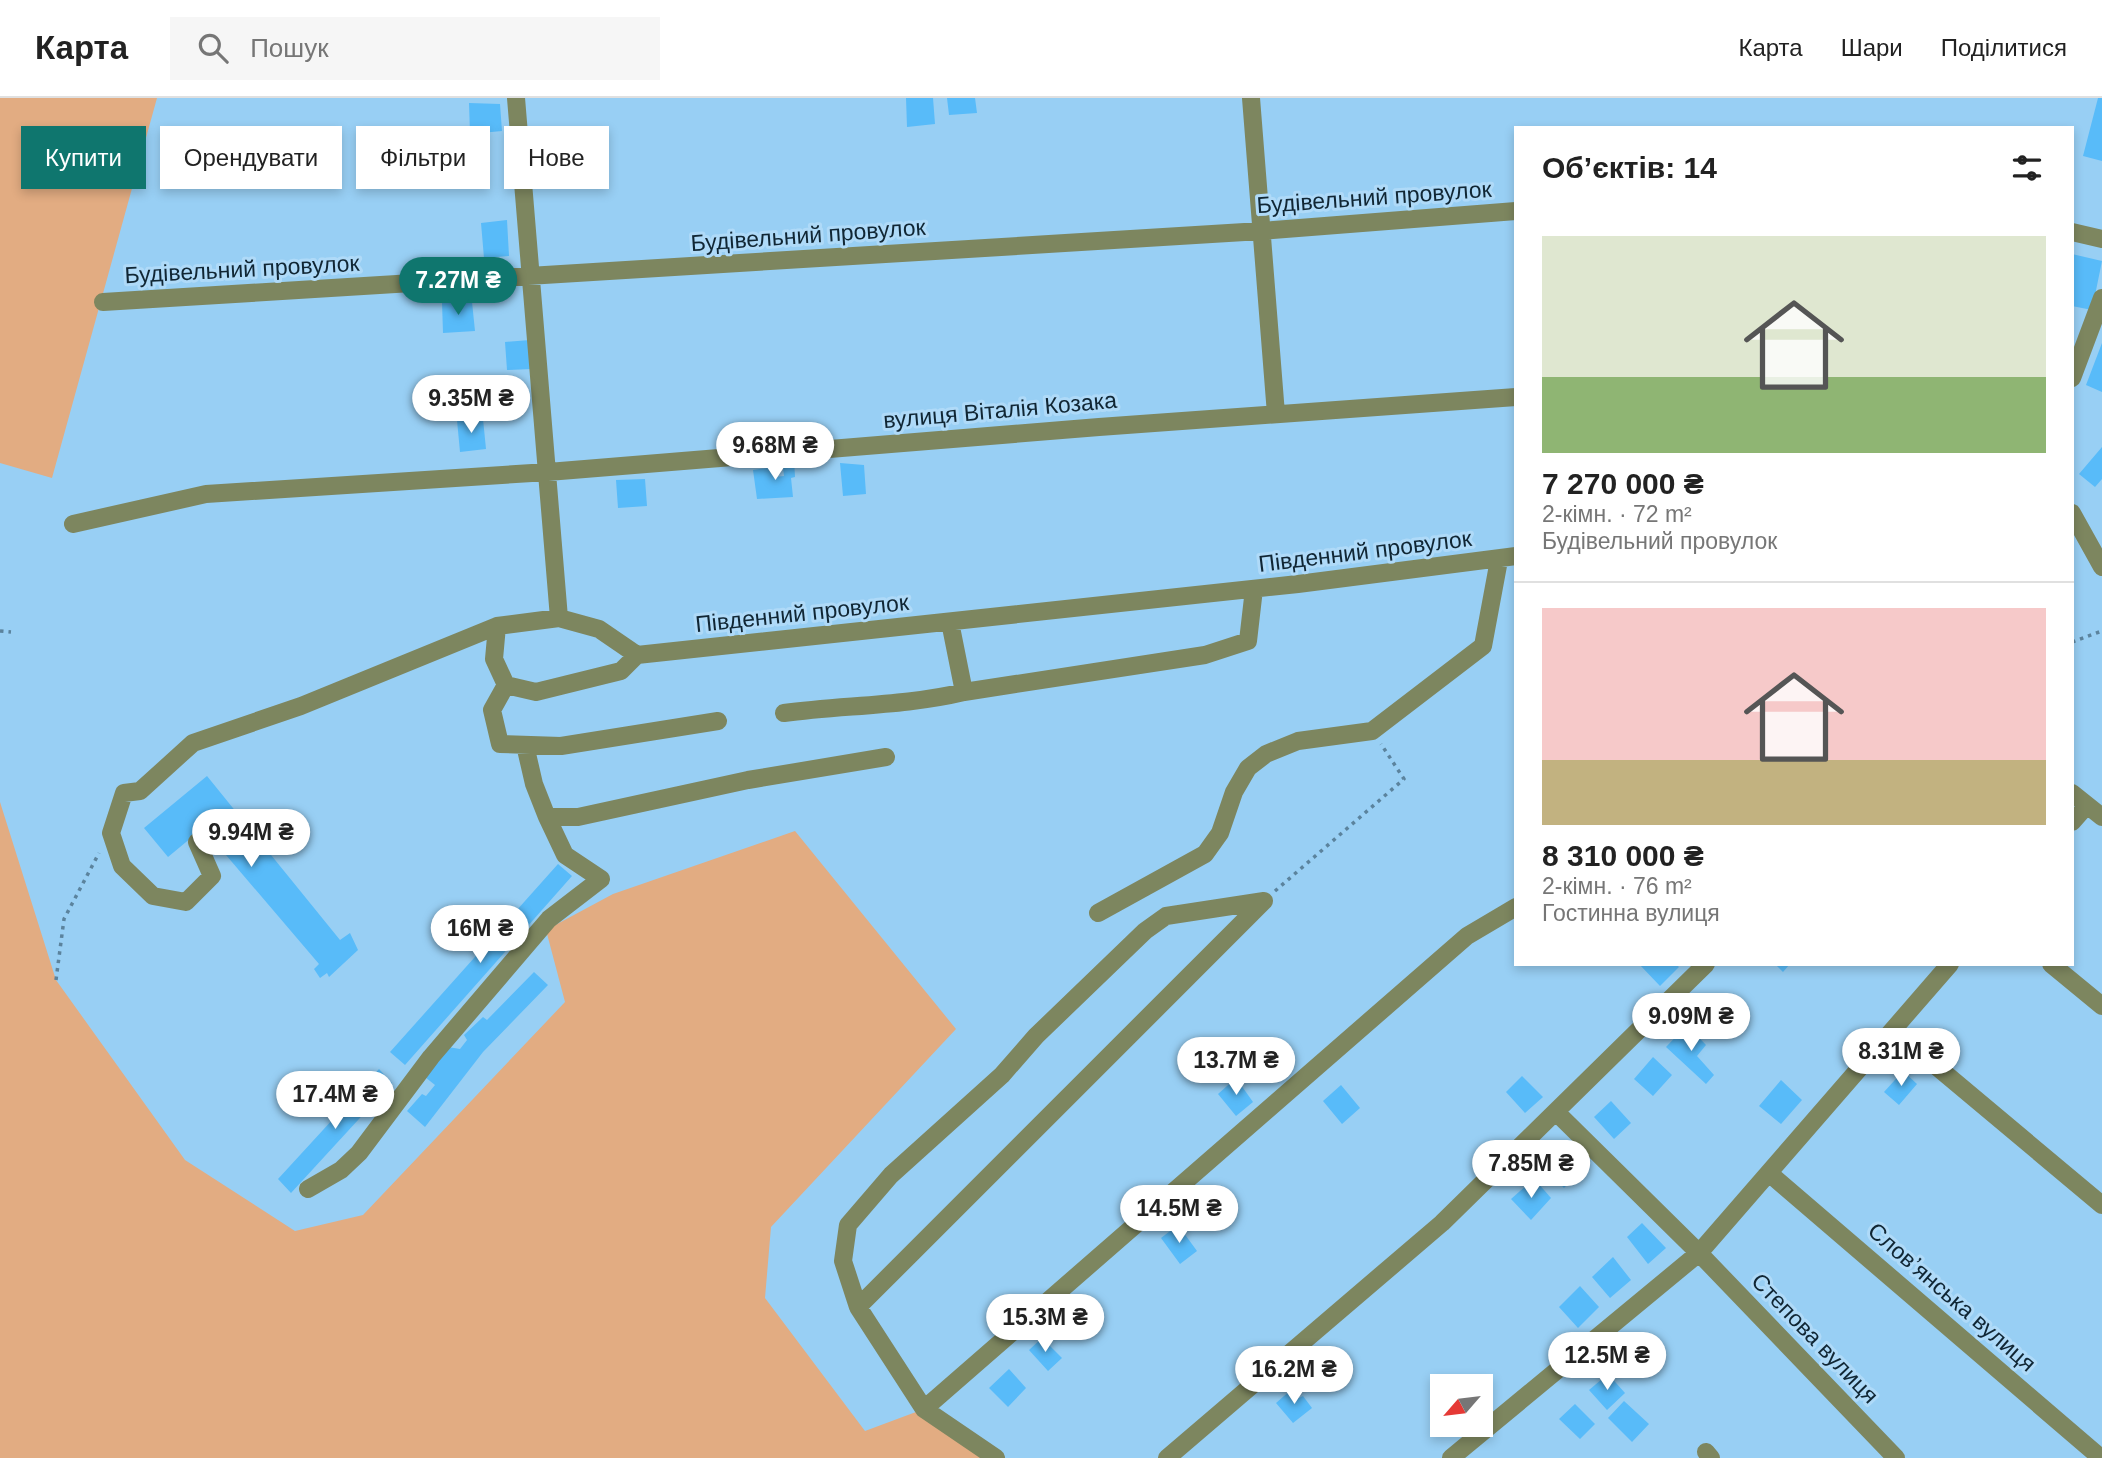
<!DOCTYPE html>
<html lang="uk">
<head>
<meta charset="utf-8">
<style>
	:root { --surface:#fff; --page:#f6f6f6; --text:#222; --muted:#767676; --line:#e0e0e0; --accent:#0f766e }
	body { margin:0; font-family:Helvetica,sans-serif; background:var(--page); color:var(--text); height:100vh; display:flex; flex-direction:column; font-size:26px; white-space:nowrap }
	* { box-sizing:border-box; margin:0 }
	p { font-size:23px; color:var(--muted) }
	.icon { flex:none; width:38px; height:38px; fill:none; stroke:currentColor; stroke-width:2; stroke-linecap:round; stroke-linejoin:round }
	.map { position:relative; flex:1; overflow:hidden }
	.panel { position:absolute; left:1514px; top:28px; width:560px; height:840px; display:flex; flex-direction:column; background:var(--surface); border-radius:0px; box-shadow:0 4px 10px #0003 }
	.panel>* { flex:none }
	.hud { position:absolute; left:21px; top:28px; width:665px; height:63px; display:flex; gap:14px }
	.needle { width:46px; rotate:242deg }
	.fabs { position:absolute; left:1430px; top:1276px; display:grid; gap:14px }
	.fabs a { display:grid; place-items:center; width:63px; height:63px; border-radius:0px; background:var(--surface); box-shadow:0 4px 10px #0003; font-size:35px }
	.price { position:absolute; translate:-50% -60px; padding:0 16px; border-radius:24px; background:#fff; color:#222; font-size:23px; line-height:46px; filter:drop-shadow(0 2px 4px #0008) }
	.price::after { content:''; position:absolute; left:50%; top:42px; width:21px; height:16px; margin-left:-10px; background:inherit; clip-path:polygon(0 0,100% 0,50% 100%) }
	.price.on { background:var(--accent); color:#fff }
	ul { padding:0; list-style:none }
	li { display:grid; align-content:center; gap:14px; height:371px; padding:0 28px }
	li+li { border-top:2px solid var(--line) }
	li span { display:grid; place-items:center; height:217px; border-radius:0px; color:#555 }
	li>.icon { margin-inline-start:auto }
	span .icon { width:126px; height:126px; fill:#fffc; stroke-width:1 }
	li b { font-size:30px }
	h2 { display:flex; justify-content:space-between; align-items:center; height:84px; padding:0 28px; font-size:30px }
	.tag { padding:0 24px; border-radius:0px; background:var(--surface); box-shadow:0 4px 10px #0003; font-size:24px; line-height:63px }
	.tag.on { background:var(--accent); color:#fff }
	header { display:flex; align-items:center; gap:42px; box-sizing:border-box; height:98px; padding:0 35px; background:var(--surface); border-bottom:2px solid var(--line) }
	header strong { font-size:33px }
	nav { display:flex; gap:38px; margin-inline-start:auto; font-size:24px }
	.search { width:490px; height:63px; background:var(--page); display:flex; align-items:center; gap:18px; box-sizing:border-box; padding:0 24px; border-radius:0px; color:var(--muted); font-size:26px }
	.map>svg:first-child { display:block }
</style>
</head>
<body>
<header>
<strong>Карта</strong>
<div class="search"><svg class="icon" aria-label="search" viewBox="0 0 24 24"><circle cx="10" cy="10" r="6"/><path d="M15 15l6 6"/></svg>Пошук</div>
<nav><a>Карта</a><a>Шари</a><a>Поділитися</a></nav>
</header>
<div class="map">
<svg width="2102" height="1360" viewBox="0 0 2102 1360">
	<rect width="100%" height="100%" fill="#98cff4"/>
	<path fill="#e2ac82" d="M 0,0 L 157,0 L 52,380 L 0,365 Z
		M 0,704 L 56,882 L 185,1062 L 295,1133 L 363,1117 L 565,904 L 546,832 L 613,796 L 795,733 L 956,931 L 771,1129 L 765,1200 L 865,1333 L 924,1311 L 996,1360 L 0,1360 Z"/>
	<path fill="#58bbf9" d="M 906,0 L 933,0 L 935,26 L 907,29 Z
		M 947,0 L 975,0 L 977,15 L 949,17 Z
		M 2098,0 L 2102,0 L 2102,63 L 2083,58 Z
		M 469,5 L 500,6 L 502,33 L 470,36 Z
		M 507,122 L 509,158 L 484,160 L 481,125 Z
		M 2072,156 L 2102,163 L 2092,212 L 2072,208 Z
		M 442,204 L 472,204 L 475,233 L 443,235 Z
		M 530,242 L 532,271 L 507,272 L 505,244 Z
		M 2102,245 L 2102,294 L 2086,287 Z
		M 483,321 L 486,351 L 460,354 L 457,322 Z
		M 2102,349 L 2102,381 L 2095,389 L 2079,376 Z
		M 794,360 L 795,379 L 791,380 L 793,399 L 757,401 L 753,372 L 773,369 L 774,379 L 784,378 L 782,361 Z
		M 840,365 L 864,367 L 866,396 L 843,398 Z
		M 645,381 L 647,408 L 618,410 L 616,382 Z
		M 207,678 L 340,842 L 350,835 L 358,852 L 329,879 L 327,875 L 320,880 L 314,871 L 319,866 L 203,730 L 168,759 L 144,730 Z
		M 558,766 L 572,778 L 405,967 L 390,954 Z
		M 1639,866 L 1676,866 L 1679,869 L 1660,888 Z
		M 1775,866 L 1790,866 L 1783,874 Z
		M 534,874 L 548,887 L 483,954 L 425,1029 L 407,1013 L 422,996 L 426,998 L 435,987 L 425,979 L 448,949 L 460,951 L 467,942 L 464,937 L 483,919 L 487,922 Z
		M 1687,927 L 1706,947 L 1697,958 L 1714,977 L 1706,986 L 1666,949 Z
		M 1653,959 L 1672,977 L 1653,998 L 1634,981 Z
		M 379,971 L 392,985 L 291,1095 L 278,1081 Z
		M 1903,973 L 1917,986 L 1899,1007 L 1884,994 Z
		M 1522,978 L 1543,999 L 1525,1015 L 1506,994 Z
		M 1236,980 L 1253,1004 L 1236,1018 L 1218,996 Z
		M 1781,982 L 1802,1002 L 1781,1026 L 1759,1008 Z
		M 1341,987 L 1360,1010 L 1342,1026 L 1323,1003 Z
		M 1611,1003 L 1631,1025 L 1614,1041 L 1594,1019 Z
		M 1560,1053 L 1567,1060 L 1571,1055 L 1584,1069 L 1564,1090 L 1544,1069 Z
		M 1537,1084 L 1551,1100 L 1531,1122 L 1511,1101 L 1528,1086 L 1531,1089 Z
		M 1642,1125 L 1666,1150 L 1648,1166 L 1627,1139 Z
		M 1178,1127 L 1197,1153 L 1180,1166 L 1161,1140 Z
		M 1613,1159 L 1631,1182 L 1610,1200 L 1592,1179 Z
		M 1580,1188 L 1599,1209 L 1578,1230 L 1559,1209 Z
		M 1042,1240 L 1062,1260 L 1048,1273 L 1029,1252 Z
		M 1639,1248 L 1657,1264 L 1643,1279 L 1625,1261 Z
		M 1009,1271 L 1026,1290 L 1008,1309 L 989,1290 Z
		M 1608,1276 L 1625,1295 L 1607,1312 L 1589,1292 Z
		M 1292,1291 L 1299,1300 L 1303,1298 L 1312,1310 L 1293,1325 L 1276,1305 Z
		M 1624,1303 L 1649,1326 L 1632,1344 L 1608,1320 Z
		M 1575,1306 L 1595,1326 L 1580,1341 L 1559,1321 Z"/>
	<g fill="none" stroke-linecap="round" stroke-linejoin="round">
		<path stroke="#5b839d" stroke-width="3.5" stroke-dasharray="3.5 5" stroke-linecap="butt" d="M 0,533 L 11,534
			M 2072,544 L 2102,533
			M 1275,793 L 1404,681 L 1381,646
			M 56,882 L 64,821 L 99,755"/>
		<path stroke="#7d865f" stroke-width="18" d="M 516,0 L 559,520
			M 1251,0 L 1276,316
			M 2072,134 L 2102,141
			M 103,204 L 1261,133 L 1516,113
			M 2072,280 L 2102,200
			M 2072,415 L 2102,469
			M 73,426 L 206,396 L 548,374 L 1099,329 L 1516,299
			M 950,524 L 964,594 L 1205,557 L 1248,543 L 1254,491
			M 497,528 L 494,561 L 506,587 L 536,594 L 621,573 L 637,557
			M 506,587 L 492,612 L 500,646 L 561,648 L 718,623
			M 784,615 C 843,607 906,608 964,594
			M 525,647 L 534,686 L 547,719 L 578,719 L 748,682 L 886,659
			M 2072,695 L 2102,719
			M 2072,724 L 2087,707
			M 197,744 L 212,778 L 186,804 L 153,798 L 122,768 L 111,735 L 124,695 L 140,693 L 193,645 L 301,608 L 497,528 L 559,520 L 599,531 L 637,557 L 1298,486 L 1516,458
			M 1098,815 L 1205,756 L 1220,735 L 1234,694 L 1248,670 L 1266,656 L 1298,643 L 1372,633 L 1483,548 L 1499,462
			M 2051,866 L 2102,908
			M 1893,932 L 2102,1107
			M 1556,1014 L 1699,1155 L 1896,1360
			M 1770,1076 L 2101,1360
			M 308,1091 L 341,1072 L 359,1055 L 431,959 L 549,821 L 601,781 L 565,757 L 547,719
			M 858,1209 L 843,1163 L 848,1127 L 891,1077 L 1002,977 L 1036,938 L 1145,833 L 1166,818 L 1264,803
			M 924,1311 L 1467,838 L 1516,809
			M 1706,1354 L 1711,1360
			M 996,1360 L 924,1311 L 858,1209 L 1264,803
			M 1167,1360 L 1442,1125 L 1706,866
			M 1451,1360 L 1699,1155 L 1950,866"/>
	</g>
	<g text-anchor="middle" stroke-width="6" stroke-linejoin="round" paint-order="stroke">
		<g font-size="23" fill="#102634" stroke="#afdaf8">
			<text transform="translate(1374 99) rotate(-4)" y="8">Будівельний провулок</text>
			<text transform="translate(808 137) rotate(-4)" y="8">Будівельний провулок</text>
			<text transform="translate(242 171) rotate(-3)" y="8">Будівельний провулок</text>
			<text transform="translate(1000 312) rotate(-5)" y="8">вулиця Віталія Козака</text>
			<text transform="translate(1365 453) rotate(-7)" y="8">Південний провулок</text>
			<text transform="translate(802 515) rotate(-6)" y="8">Південний провулок</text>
			<text transform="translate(1952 1199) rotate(41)" y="8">Словʼянська вулиця</text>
			<text transform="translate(1815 1240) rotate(46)" y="8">Степова вулиця</text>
		</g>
	</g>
</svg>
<div class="fabs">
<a><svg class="needle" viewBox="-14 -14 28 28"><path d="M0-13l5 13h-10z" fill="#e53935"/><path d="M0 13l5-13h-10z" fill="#767676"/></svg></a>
</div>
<b class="price on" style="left:458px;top:219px">7.27M ₴</b>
<b class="price" style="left:471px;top:337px">9.35M ₴</b>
<b class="price" style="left:775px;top:384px">9.68M ₴</b>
<b class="price" style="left:251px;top:771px">9.94M ₴</b>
<b class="price" style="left:480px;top:867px">16M ₴</b>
<b class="price" style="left:1691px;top:955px">9.09M ₴</b>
<b class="price" style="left:1901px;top:990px">8.31M ₴</b>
<b class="price" style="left:1236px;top:999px">13.7M ₴</b>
<b class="price" style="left:335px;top:1033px">17.4M ₴</b>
<b class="price" style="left:1531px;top:1102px">7.85M ₴</b>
<b class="price" style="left:1179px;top:1147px">14.5M ₴</b>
<b class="price" style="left:1045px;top:1256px">15.3M ₴</b>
<b class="price" style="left:1607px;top:1294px">12.5M ₴</b>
<b class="price" style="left:1294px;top:1308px">16.2M ₴</b>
<div class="hud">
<a class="tag on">Купити</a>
<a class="tag">Орендувати</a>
<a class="tag">Фільтри</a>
<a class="tag">Нове</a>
</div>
<section class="panel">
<h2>Об’єктів: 14<svg class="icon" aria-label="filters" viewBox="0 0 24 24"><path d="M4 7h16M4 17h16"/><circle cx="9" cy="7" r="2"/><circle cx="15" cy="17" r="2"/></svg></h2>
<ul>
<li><span style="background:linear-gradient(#dfe7d0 65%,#8fb573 0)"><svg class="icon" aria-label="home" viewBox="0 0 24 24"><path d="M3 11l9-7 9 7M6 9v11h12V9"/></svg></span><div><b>7 270 000 ₴</b><p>2-кімн. · 72 m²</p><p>Будівельний провулок</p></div></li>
<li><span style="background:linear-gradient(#f6c9c9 70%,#c2b280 0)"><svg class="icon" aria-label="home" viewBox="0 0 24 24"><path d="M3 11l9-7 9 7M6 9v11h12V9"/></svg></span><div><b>8 310 000 ₴</b><p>2-кімн. · 76 m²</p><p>Гостинна вулиця</p></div></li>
</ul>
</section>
</div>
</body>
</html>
